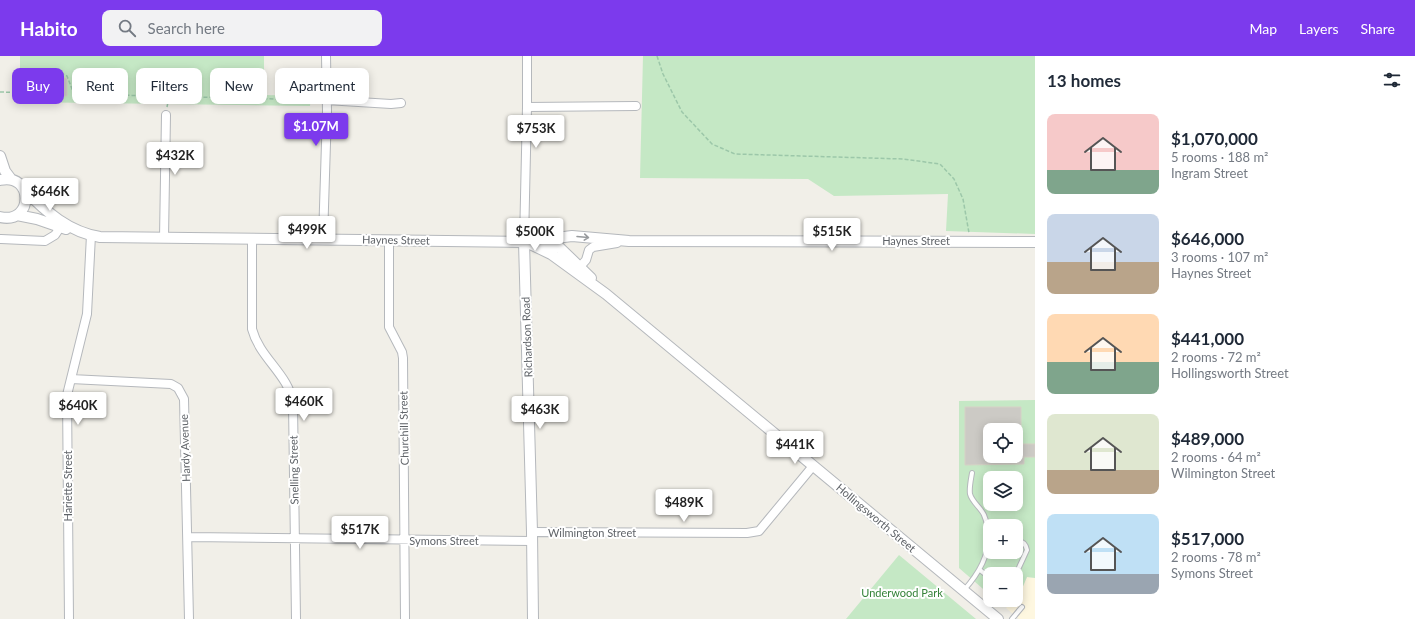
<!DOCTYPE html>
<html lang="en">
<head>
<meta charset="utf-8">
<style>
	:root { --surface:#fff; --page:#f2f2f3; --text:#1f2937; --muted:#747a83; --accent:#7c3aed }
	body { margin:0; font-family:Lato,sans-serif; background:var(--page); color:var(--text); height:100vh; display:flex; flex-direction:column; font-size:15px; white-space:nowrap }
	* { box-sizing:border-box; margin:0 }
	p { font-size:13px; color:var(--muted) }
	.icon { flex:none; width:22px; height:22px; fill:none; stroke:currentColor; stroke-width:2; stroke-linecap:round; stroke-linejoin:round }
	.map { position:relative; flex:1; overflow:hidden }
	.side { display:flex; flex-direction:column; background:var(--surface); width:380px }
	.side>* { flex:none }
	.top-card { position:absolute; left:12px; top:12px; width:380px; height:36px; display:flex; gap:8px }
	.buttons { position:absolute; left:983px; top:367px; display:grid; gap:8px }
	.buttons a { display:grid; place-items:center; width:40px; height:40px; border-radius:8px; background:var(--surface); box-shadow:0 2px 10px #0003; font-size:20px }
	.price { position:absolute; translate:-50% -34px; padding:0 9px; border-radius:4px; background:#fff; color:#222; font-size:13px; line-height:26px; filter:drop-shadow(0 1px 2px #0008) }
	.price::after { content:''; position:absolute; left:50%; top:24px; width:12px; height:9px; margin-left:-6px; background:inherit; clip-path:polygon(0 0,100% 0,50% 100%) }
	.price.selected { background:var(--accent); color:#fff }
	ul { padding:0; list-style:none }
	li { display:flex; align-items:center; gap:12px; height:100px; padding:0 12px }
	li span { display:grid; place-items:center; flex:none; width:112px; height:80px; border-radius:8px; color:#555 }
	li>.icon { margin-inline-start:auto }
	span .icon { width:48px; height:48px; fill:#fffc; stroke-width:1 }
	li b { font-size:17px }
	h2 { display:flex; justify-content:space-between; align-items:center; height:48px; padding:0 12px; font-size:17px }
	.tag { padding:0 14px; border-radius:8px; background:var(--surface); box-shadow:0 2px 10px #0003; font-size:14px; line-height:36px }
	.tag.selected { background:var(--accent); color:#fff }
	header { display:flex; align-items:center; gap:24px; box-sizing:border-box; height:56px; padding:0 20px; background:var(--accent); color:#fff }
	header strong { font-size:19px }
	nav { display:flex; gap:22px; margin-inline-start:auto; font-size:14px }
	.search { width:280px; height:36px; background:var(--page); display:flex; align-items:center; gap:10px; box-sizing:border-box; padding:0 14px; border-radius:8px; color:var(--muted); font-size:15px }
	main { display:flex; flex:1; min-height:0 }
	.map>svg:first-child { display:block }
</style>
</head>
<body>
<header>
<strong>Habito</strong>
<div class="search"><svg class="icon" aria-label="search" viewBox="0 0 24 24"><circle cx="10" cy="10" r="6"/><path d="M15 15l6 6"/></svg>Search here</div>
<nav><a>Map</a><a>Layers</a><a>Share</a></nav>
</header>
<main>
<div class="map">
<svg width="1035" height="563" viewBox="0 0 1035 563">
	<rect width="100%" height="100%" fill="#f1efe8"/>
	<path fill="#fef7e0" d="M 1027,521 L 1035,522 L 1035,563 L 1019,563 L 1006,552 L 1013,544 L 1016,544 L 1016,541 L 1021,535 Z"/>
	<path fill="#c5e8c5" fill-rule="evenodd" d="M 20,0 L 264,0 L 264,39 L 311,40 L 310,50 L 20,46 Z
		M 643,0 L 1035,0 L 1035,178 L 946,175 L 948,138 L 834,140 L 808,123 L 640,122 Z
		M 1035,344 L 1035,522 L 1027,521 L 1021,535 L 1016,541 L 1016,518 L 990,518 L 990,539 L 959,512 L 959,345 ZM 990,374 L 1016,374 L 1016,400 L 990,400 ZM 990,422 L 1016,422 L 1016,448 L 990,448 ZM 990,470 L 1016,470 L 1016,496 L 990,496 Z
		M 899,499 L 976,563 L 846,563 Z"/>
	<path fill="#cccac5" stroke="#d6d1c6" d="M 52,22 L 67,22 L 67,40 L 52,40 Z
		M 965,351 L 1021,351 L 1021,374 L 990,374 L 990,400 L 1016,400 L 1016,388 L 1035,388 L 1035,401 L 1024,401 L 1024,408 L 965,409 Z"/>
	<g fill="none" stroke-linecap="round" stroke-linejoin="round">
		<g stroke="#b5b8bc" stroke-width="6">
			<path id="service" d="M 980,514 L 990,522
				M 1016,518 L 1027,494 C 1026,488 1023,485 1016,484
				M 964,534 C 983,513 996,488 984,459 C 981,452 972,446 970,438 C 969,432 971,423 972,417
				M 1012,563 L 1022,551"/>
		</g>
		<g stroke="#b5b8bc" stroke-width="10">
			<path id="minor" d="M 326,44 L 391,48 L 401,47
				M 527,51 L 636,50
				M 164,182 L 166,59
				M 252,182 L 252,273 C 260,303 289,318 293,348 L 296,563
				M 1,183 L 45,185 L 55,179 L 63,167
				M 323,183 L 327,55 L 326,0
				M 389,185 L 389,271 L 402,296 L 403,302 L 405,563
				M 524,186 L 527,51 L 527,0
				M 576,215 L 586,204 L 589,194 L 593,191 L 617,187
				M 71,323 L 171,328 L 178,332 L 184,343 L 189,563
				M 532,476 L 747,477 L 759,475 L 813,410
				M 188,481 L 532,485
				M 69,563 L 67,339 L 87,258 L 91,179"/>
		</g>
		<g stroke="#b5b8bc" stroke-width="12">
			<path id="tertiary" d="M 0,100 L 5,115 L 11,123
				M 0,124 C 34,116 34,169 0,161
				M 25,134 C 46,156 69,176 100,181 L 524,186 L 572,180 L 629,185 L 1035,186
				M 17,159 L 37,163 L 66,173
				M 545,184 L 560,192 L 591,222
				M 524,186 L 532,476 L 533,563
				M 526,186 L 551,198 L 606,238 L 998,563"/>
		</g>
		<path stroke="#9cc7a9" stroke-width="1.5" stroke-dasharray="4 2" stroke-linecap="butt" d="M 657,0 L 663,18 L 682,56 L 712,88 L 735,98 L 903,103 L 940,108 L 954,123 L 963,143 L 969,177
			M 0,36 L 36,37 L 50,16 L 59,16 L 67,20 L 74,38 L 319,44
			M 167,51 L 169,41"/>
		<use href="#service" stroke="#fff" stroke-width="4"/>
		<use href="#minor" stroke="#fff" stroke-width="8"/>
		<use href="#tertiary" stroke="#fff" stroke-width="10"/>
	</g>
	<defs><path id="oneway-shaft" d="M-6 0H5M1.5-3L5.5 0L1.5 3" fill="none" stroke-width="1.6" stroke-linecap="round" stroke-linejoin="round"/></defs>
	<use stroke="#979a9d" href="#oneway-shaft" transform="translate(583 181) rotate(5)"/>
	<g text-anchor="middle" stroke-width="4" stroke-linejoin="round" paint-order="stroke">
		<g font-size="11" fill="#5f6368" stroke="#fff">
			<text transform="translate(396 184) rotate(1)" y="4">Haynes Street</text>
			<text x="916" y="189">Haynes Street</text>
			<text transform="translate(527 281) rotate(-92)" y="4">Richardson Road</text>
			<text transform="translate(404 372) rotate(-91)" y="4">Churchill Street</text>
			<text transform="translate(185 392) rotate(-92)" y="4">Hardy Avenue</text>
			<text transform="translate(294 414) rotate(-91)" y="4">Snelling Street</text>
			<text transform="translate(68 430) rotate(-90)" y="4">Hariette Street</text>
			<text transform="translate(876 462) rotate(40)" y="4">Hollingsworth Street</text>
			<text x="592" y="481">Wilmington Street</text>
			<text x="444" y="489">Symons Street</text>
		</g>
		<g font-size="11" fill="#348238" stroke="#fff">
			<text x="902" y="541">Underwood Park</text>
		</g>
	</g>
</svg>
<div class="buttons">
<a><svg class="icon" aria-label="locate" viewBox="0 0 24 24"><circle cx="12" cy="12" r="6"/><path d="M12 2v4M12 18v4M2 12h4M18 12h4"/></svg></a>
<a><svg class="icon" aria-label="layers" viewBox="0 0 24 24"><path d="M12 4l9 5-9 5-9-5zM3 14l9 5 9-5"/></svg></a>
<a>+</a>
<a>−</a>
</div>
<b class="price selected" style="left:316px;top:91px">$1.07M</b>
<b class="price" style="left:536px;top:93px">$753K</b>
<b class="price" style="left:175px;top:120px">$432K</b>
<b class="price" style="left:50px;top:156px">$646K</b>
<b class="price" style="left:307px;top:194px">$499K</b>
<b class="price" style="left:535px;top:196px">$500K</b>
<b class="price" style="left:832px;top:196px">$515K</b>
<b class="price" style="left:304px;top:366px">$460K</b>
<b class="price" style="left:78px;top:370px">$640K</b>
<b class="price" style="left:540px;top:374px">$463K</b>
<b class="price" style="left:795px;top:409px">$441K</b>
<b class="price" style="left:684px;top:467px">$489K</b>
<b class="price" style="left:360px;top:494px">$517K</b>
<div class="top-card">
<a class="tag selected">Buy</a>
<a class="tag">Rent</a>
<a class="tag">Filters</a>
<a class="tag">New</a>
<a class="tag">Apartment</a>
</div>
</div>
<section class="side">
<h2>13 homes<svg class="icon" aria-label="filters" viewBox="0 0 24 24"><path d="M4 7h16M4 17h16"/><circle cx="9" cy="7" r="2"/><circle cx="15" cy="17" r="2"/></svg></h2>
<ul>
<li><span style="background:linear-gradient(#f6c9c9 70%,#7fa58c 0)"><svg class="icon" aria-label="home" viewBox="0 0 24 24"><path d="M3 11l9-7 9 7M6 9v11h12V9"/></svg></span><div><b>$1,070,000</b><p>5 rooms · 188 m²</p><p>Ingram Street</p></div></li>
<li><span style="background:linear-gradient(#c9d6e8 60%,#b9a48a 0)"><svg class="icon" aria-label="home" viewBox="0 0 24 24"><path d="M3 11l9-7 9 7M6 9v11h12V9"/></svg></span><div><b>$646,000</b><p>3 rooms · 107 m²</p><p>Haynes Street</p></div></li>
<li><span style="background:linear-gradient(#ffd9b3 60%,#7fa58c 0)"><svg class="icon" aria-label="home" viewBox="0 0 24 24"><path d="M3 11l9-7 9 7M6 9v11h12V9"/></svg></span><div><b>$441,000</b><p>2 rooms · 72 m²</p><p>Hollingsworth Street</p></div></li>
<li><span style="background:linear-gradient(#dfe7d0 70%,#b9a48a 0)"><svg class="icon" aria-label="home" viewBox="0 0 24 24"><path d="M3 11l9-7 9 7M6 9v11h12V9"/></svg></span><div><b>$489,000</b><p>2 rooms · 64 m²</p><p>Wilmington Street</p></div></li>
<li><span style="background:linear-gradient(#bfe0f5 75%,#9aa5b1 0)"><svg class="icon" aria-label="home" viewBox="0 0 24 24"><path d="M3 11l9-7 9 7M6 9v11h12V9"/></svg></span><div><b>$517,000</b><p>2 rooms · 78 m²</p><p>Symons Street</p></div></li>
</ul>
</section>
</main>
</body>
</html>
